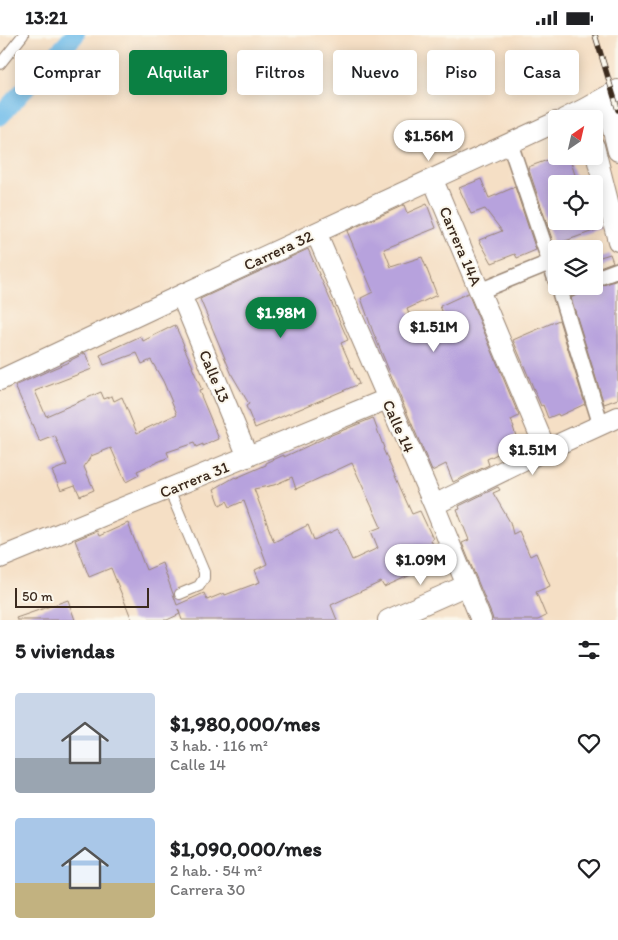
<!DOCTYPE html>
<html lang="es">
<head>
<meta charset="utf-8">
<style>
	:root { --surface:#fff; --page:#f6f6f6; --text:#202124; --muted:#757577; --accent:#0b8043 }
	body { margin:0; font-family:Itim,sans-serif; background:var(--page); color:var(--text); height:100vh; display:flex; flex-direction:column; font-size:19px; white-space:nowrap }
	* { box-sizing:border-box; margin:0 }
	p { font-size:16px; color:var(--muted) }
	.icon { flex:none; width:28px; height:28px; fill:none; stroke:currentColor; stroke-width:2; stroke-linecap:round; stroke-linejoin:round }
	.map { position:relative; height:585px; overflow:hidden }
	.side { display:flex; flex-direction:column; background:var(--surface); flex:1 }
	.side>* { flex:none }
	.banner { position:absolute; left:15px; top:15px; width:589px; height:45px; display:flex; gap:10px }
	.needle { width:32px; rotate:34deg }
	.tools { position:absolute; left:548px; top:75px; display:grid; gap:10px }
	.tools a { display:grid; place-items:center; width:55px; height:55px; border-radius:5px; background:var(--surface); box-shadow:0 2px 12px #0003; font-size:25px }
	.scale { position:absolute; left:15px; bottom:12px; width:134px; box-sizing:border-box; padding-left:5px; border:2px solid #3b2a1e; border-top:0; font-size:14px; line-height:18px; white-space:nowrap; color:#3b2a1e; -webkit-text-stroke:4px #fbf7ec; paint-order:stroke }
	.price { position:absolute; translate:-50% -42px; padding:0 11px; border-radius:18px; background:#fff; color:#222; font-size:16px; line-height:32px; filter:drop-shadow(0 1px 2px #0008) }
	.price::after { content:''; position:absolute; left:50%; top:30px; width:15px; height:11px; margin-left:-8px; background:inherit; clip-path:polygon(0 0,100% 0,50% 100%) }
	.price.active { background:var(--accent); color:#fff }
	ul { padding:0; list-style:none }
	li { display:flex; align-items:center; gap:15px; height:125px; padding:0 15px }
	li span { display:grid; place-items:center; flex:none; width:140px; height:100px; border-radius:5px; color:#555 }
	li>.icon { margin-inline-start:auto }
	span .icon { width:60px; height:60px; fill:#fffc; stroke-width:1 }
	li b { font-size:21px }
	h2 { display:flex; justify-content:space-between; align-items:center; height:60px; padding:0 15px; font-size:21px }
	.pill { padding:0 18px; border-radius:5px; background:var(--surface); box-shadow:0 2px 12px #0003; font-size:18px; line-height:45px }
	.pill.active { background:var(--accent); color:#fff }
	.status { display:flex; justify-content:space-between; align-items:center; height:35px; padding:0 25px; background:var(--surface); direction:ltr }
	.status svg { height:14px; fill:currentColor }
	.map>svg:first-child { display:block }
</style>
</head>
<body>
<div class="status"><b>13:21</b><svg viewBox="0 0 49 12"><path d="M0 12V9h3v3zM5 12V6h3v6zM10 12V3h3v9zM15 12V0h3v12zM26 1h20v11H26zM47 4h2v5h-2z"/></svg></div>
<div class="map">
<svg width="618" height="585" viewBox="0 0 618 585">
	<rect width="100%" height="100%" fill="#fbf7ec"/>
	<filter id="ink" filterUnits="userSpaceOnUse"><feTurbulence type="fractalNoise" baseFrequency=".02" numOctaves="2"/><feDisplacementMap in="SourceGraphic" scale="10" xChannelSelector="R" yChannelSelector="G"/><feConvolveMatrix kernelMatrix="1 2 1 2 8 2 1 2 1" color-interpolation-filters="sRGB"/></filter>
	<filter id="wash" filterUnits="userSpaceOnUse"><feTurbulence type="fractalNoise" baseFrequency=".0096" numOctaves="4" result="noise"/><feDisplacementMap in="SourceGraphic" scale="20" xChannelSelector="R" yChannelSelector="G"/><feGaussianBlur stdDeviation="1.12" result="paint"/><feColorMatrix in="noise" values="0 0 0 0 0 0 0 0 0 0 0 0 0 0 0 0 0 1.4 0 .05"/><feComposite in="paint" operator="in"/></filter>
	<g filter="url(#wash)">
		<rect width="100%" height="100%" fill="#f5dfc5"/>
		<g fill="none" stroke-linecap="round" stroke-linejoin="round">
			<path stroke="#72beeb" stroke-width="19" d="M 0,81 L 75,0"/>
		</g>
		<g id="blocks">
			<path fill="#b7a2dd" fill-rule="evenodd" d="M 559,121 L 569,121 L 577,146 L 567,149 L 556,149 L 556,186 L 601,186 L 602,193 L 554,210 L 528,132 Z
				M 481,144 L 489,163 L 515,152 L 536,215 L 517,223 L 515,219 L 492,228 L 479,205 L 502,196 L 485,174 L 471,179 L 459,153 Z
				M 427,169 L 436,193 L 384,214 L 391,232 L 422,222 L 437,260 L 407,274 L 417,300 L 446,286 L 440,271 L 468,258 L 519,381 L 511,385 L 514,392 L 513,392 L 516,401 L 511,403 L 514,411 L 487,424 L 489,430 L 453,447 L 446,429 L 432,436 L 393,345 L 373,297 L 361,263 L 373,257 L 347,196 L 404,170 L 407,178 Z
				M 308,214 L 348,305 L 341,308 L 359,349 L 255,393 L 246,371 L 249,369 L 232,340 L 200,264 Z
				M 610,219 L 613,227 L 594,234 L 594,224 Z
				M 618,245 L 618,364 L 604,369 L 571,263 L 582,257 Z
				M 559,285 L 585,369 L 559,381 L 558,379 L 548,383 L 543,370 L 541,371 L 513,305 Z
				M 175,290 L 184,310 L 183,310 L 193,332 L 192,332 L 202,355 L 199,356 L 219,404 L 203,411 L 203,409 L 196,412 L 194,408 L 167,417 L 169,422 L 137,436 L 139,440 L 126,447 L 111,413 L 91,421 L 84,432 L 94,455 L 80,461 L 75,450 L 61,455 L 52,436 L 67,430 L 55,401 L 40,407 L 15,351 L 50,335 L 71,326 L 71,325 L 85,318 L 92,334 L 35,356 L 46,381 L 101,357 L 104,364 L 112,361 L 114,366 L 122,362 L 137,398 L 177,379 L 163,346 L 151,325 L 142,329 L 137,318 L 104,330 L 100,320 L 141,301 L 143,306 Z
				M 373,383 L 384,413 L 383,414 L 412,479 L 420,476 L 433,504 L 431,505 L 433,510 L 428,512 L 435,529 L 384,552 L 381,547 L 331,570 L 337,585 L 182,585 L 178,574 L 180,579 L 167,585 L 132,585 L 111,533 L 89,542 L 75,505 L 97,496 L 99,501 L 128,488 L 146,535 L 162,528 L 177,570 L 204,558 L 207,565 L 224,558 L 225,560 L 260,547 L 255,535 L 267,529 L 244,466 L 230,472 L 227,466 L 220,470 L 214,454 L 235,442 L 236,443 L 266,430 L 266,428 L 284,420 L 284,422 L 329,401 ZM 352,428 L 381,492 L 371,496 L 378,513 L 352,525 L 338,494 L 314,505 L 308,490 L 274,507 L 254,454 L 274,450 L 292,442 L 296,454 Z
				M 498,452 L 500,455 L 493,458 L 510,487 L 513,499 L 519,496 L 530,521 L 536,518 L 550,551 L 536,557 L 546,581 L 538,585 L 493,585 L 492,581 L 462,508 L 469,505 L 457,475 L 460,474 L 459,471 Z
				M 68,565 L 75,585 L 17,585 L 16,583 Z"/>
		</g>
	</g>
	<g filter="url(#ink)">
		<use href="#blocks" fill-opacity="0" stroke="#988472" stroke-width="1"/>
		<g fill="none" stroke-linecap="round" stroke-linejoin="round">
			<g stroke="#988472" stroke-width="12">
				<path id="service" d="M 0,29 L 23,0
					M 169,454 L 204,537 L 204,543 L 199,551 L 180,559"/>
			</g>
			<g stroke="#988472" stroke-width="18">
				<path id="pedestrian" d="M 510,109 L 556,245
					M 594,244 L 618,235
					M 558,251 L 601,390
					M 480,256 L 551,227
					M 560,257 L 575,251"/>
			</g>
			<g stroke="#988472" stroke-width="22">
				<path id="minor" d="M 605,63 L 618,116
					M 564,84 L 584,74 L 618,55
					M 594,111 L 618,206
					M 433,145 L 546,415
					M 316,198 L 434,470 L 481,585
					M 181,260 L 248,422
					M 0,345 L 181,260 L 556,87
					M 434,470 L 546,415 L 618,382
					M 0,523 L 387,364
					M 388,585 L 467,550"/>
			</g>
			<use href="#service" stroke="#fff" stroke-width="10"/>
			<use href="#pedestrian" stroke="#fff" stroke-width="15"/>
			<use href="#minor" stroke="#fff" stroke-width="20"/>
			<g stroke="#3b2a1e" stroke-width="5.5">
				<path id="rail" d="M 595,0 L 618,75"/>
			</g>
			<use href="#rail" stroke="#fbf7ec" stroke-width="4" stroke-dasharray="11" stroke-linecap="butt"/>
		</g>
	</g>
	<g text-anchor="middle" stroke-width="4" stroke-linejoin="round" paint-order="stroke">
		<g font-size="16" fill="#3b2a1e" stroke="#fbf7ec">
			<text transform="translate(461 211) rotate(67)" y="6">Carrera 14A</text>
			<text transform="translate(278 215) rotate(-25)" y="6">Carrera 32</text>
			<text transform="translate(215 341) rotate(67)" y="6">Calle 13</text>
			<text transform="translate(399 391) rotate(66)" y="6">Calle 14</text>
			<text transform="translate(194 444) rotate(-22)" y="6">Carrera 31</text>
		</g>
	</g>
</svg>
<div class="tools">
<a><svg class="needle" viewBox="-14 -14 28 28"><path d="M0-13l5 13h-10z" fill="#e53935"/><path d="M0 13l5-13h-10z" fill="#757577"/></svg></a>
<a><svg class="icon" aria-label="locate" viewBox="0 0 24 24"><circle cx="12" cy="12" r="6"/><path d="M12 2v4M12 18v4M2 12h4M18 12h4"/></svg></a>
<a><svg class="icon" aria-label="layers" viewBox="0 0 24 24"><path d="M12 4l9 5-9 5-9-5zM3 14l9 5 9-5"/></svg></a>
</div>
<div class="scale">50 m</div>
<b class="price" style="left:429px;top:127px">$1.56M</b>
<b class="price active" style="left:281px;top:304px">$1.98M</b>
<b class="price" style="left:434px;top:318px">$1.51M</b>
<b class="price" style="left:533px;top:441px">$1.51M</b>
<b class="price" style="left:421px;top:551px">$1.09M</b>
<div class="banner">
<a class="pill">Comprar</a>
<a class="pill active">Alquilar</a>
<a class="pill">Filtros</a>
<a class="pill">Nuevo</a>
<a class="pill">Piso</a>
<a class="pill">Casa</a>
</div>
</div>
<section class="side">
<h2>5 viviendas<svg class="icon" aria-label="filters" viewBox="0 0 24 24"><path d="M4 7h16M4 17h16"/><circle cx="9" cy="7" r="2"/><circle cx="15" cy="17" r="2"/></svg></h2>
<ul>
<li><span style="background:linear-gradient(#c9d6e8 65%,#9aa5b1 0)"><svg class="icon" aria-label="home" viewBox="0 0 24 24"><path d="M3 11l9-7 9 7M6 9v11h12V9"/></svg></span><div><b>$1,980,000/mes</b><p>3 hab. · 116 m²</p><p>Calle 14</p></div><svg class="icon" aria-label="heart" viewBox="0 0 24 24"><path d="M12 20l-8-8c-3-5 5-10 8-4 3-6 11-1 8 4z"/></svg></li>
<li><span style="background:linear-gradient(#a9c7e8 65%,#c2b280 0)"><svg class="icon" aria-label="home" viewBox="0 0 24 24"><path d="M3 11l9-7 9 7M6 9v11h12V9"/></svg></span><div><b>$1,090,000/mes</b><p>2 hab. · 54 m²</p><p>Carrera 30</p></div><svg class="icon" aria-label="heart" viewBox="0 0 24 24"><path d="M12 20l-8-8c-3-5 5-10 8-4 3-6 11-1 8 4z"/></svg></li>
</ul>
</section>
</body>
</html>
